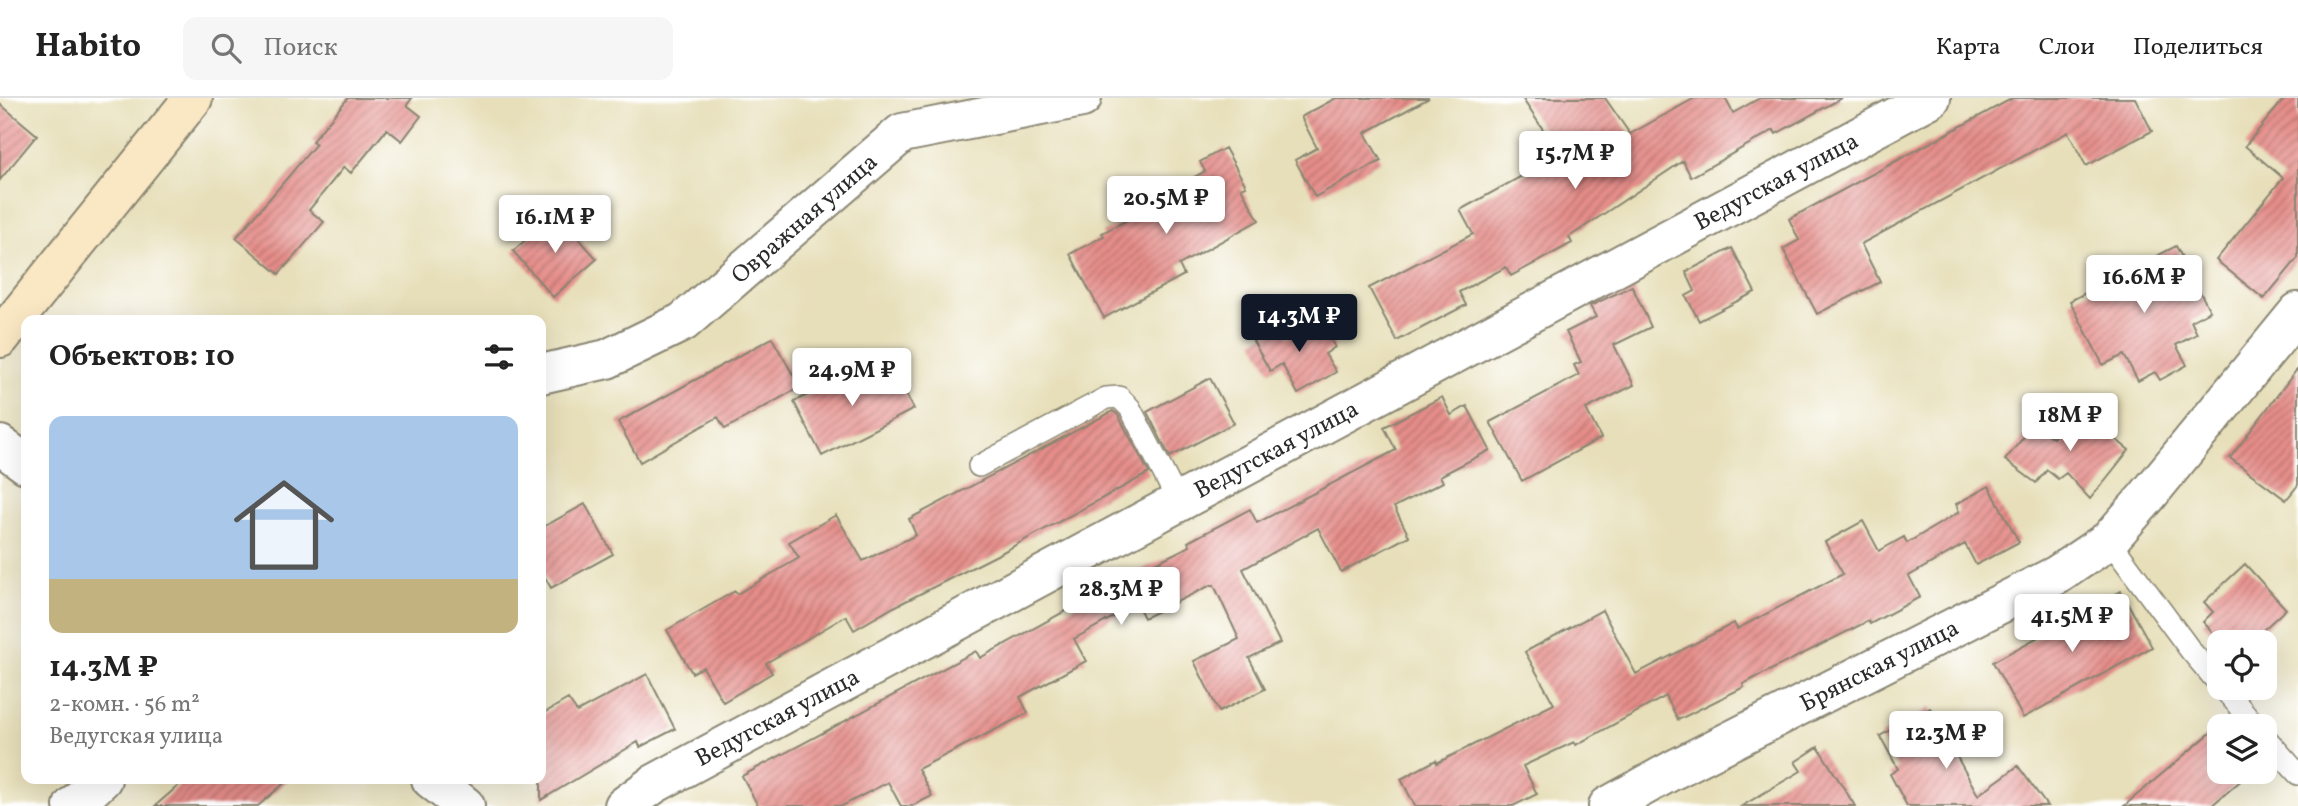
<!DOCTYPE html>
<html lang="ru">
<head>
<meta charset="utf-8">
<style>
	:root { --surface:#fff; --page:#f6f6f6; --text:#222; --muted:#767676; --line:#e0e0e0; --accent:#111827 }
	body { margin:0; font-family:Vollkorn,serif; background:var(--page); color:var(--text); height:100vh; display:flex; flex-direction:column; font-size:26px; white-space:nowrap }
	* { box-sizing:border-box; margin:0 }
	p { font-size:23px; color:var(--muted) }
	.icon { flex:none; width:38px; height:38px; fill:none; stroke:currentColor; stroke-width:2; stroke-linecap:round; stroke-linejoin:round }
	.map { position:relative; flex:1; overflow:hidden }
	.panel { position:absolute; left:21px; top:217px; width:525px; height:469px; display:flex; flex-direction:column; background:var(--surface); border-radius:14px; box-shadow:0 7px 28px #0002 }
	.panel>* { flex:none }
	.buttons { position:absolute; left:2207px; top:532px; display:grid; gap:14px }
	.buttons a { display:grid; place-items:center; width:70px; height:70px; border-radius:14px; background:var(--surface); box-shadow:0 7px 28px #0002; font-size:35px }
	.price { position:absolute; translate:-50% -60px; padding:0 16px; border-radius:7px; background:#fff; color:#222; font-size:23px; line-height:46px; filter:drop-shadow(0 2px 4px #0008) }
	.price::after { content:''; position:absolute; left:50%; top:42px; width:21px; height:16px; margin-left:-10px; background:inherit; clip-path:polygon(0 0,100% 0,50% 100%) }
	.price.active { background:var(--accent); color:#fff }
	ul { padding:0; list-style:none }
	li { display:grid; align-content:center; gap:14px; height:371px; padding:0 28px }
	li span { display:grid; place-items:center; height:217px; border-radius:14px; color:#555 }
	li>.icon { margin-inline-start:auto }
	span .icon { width:126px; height:126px; fill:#fffc; stroke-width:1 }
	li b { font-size:30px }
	h2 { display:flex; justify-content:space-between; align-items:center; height:84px; padding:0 28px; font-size:30px }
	header { display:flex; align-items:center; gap:42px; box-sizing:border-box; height:98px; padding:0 35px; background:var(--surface); border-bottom:2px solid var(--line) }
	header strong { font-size:33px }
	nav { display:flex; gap:38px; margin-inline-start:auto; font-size:24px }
	.search { width:490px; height:63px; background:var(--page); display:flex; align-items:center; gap:18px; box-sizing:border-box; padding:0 24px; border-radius:14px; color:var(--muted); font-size:26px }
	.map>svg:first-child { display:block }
</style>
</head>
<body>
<header>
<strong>Habito</strong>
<div class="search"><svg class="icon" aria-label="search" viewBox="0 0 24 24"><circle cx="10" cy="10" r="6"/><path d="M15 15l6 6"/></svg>Поиск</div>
<nav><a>Карта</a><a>Слои</a><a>Поделиться</a></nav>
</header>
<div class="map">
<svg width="2298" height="708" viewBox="0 0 2298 708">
	<defs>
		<pattern id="building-hatch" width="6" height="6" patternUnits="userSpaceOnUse" patternTransform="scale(1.75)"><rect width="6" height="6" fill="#e58d89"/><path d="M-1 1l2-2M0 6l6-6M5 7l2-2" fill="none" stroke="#ba7370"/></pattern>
	</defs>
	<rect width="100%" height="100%" fill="#fff"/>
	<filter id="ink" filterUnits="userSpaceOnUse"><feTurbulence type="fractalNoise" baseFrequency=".0143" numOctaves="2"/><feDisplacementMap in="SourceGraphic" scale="14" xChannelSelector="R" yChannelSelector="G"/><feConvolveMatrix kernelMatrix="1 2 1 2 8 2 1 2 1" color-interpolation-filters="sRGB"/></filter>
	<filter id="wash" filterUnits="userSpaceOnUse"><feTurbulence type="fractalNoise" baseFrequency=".00686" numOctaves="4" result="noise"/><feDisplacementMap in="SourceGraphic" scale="28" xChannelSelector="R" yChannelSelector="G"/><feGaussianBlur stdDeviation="1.57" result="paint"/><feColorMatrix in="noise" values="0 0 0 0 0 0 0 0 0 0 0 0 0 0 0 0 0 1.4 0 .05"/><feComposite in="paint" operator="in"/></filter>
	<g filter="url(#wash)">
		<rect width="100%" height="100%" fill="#e7dfb9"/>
		<g id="blocks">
			<path fill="url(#building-hatch)" d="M 348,0 L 412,0 L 407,7 L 421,18 L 402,43 L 387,31 L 351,75 L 344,69 L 309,112 L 324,124 L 279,176 L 236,140 L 316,46 L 312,43 Z
				M 1336,0 L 1429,0 L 1365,35 L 1381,63 L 1315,99 L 1295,62 L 1317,50 L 1301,19 Z
				M 1522,0 L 1605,0 L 1630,36 L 1695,0 L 1725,0 L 1733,15 L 1760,0 L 1842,0 L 1776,36 L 1774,32 L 1691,79 L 1683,63 L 1569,139 L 1572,145 L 1511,178 L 1506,169 L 1459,194 L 1466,207 L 1397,243 L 1369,190 L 1473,136 L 1460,112 L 1560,57 Z
				M 2013,0 L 2135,0 L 2152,33 L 2086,68 L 2068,34 L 1861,146 L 1880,184 L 1817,216 L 1783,151 L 1799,142 L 1789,121 Z
				M 2285,0 L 2298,0 L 2298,160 L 2264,201 L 2216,162 L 2283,80 L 2245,48 Z
				M 0,6 L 37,37 L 0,82 Z
				M 1225,50 L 1246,88 L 1241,90 L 1259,122 L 1179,167 L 1184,177 L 1104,220 L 1070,156 L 1104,138 L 1102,135 L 1167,101 L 1164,96 L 1205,73 L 1200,64 Z
				M 556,115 L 597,161 L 553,199 L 513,153 Z
				M 2176,148 L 2210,213 L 2191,223 L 2197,236 L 2176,247 L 2187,267 L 2160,282 L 2155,274 L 2138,283 L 2124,257 L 2103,267 L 2070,203 Z
				M 1732,150 L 1755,194 L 1699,223 L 1686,198 L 1695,193 L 1686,174 Z
				M 1632,188 L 1651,229 L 1614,247 L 1634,287 L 1586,311 L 1601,340 L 1522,383 L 1490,324 L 1579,277 L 1574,267 L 1581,264 L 1566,234 L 1596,219 L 1590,208 Z
				M 1319,221 L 1335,249 L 1325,256 L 1336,274 L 1298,296 L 1282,266 L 1270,273 L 1253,243 L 1281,228 L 1287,238 Z
				M 772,240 L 800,289 L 725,331 L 718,319 L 640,364 L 618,324 Z
				M 868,265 L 877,281 L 884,277 L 886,282 L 896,277 L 914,311 L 822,358 L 794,304 Z
				M 2298,270 L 2298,387 L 2286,402 L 2230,360 Z
				M 1210,280 L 1234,325 L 1170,359 L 1147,314 Z
				M 1442,299 L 1451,317 L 1467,308 L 1490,352 L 1440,378 L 1443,384 L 1394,409 L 1409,438 L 1341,474 L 1318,430 L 1243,471 L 1280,545 L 1249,560 L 1265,591 L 1219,614 L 1194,563 L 1239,541 L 1214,487 L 1211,487 L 1144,520 L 1137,506 L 1074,541 L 1086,563 L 1020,599 L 1028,615 L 918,671 L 932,698 L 912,708 L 901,708 L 888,684 L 842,708 L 758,708 L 742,678 L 976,553 L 980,560 L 1125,480 L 1190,448 L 1188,444 L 1250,411 L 1257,425 L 1396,352 L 1384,329 Z
				M 2076,310 L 2129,352 L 2090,401 L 2066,375 L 2058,381 L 2047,372 L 2036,385 L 2005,362 L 2034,326 L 2053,340 Z
				M 1113,313 L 1118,317 L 1149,375 L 1001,455 L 894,509 L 854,532 L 846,518 L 766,565 L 772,575 L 723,604 L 703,569 L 692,575 L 667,532 L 735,493 L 737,496 L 799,460 L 789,444 L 836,417 L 863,463 L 916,437 L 909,421 Z
				M 1989,388 L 2019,444 L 1976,467 L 1965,446 L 1909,478 L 1920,499 L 1870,526 L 1868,523 L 1743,586 L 1744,589 L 1678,622 L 1666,598 L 1576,647 L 1574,644 L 1523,668 L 1537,696 L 1513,708 L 1415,708 L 1401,681 L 1436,662 L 1437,665 L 1554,606 L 1525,554 L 1602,512 L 1636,576 L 1734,525 L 1737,531 L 1843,476 L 1825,444 L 1863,423 L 1879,453 L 1904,439 L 1907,445 L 1959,414 L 1956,406 Z
				M 585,406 L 613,456 L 551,490 L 541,472 L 541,430 Z
				M 2245,466 L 2286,511 L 2250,544 L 2222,544 L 2203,524 L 2213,514 L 2204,504 Z
				M 2121,493 L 2152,549 L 2023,620 L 1993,564 Z
				M 647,576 L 675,631 L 640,649 L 638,644 L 541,702 L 541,617 L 568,601 L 577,614 Z
				M 1930,610 L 1978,697 L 2018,668 L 2047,708 L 1907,708 L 1890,676 L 1898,671 L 1880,638 Z
				M 2227,621 L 2233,628 L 2219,628 L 2219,674 L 2251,674 L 2211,708 L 2124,708 Z
				M 1818,649 L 1855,708 L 1742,708 L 1801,673 L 1795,664 Z
				M 186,681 L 289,681 L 258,708 L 155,708 Z"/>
		</g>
	</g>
	<g filter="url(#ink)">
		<use href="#blocks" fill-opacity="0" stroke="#898572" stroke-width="2"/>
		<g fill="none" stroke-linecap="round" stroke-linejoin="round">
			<g stroke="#898572" stroke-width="24">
				<path id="lane" d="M 979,368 L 1106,300 L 1119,299 L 1130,310 L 1178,403
					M 2109,442 L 2191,553 L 2219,586
					M 2223,590 L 2256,628
					M 2264,638 L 2298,676"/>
			</g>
			<g stroke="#898572" stroke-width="42">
				<path id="street" d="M 541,276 L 607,261 L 683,224 L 902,35 L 1082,0
					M 0,347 L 26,366
					M 431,681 L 465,708
					M 73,708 L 102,681
					M 624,708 L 654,686 L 1931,0
					M 1608,708 L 1673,672 L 2057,477 L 2109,442 L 2145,401 L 2298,214"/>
			</g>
			<g stroke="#898572" stroke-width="42">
				<path id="secondary" d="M 0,240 L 193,0"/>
			</g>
			<use href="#lane" stroke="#fff" stroke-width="21"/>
			<use href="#street" stroke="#fff" stroke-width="38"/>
			<use href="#secondary" stroke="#fae7c3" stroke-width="38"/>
		</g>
	</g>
	<g text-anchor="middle" stroke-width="6" stroke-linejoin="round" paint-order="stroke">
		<g font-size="24" fill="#2b2b2b" stroke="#fff">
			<text transform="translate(1776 83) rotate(-28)" y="8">Ведугская улица</text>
			<text transform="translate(804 120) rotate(-41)" y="8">Овражная улица</text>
			<text transform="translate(1276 351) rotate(-28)" y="8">Ведугская улица</text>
			<text transform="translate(1879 567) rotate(-27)" y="8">Брянская улица</text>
			<text transform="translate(777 619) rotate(-28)" y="8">Ведугская улица</text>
		</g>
	</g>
</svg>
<div class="buttons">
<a><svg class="icon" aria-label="locate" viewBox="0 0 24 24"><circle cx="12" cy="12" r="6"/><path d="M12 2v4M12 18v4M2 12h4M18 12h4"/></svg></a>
<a><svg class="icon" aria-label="layers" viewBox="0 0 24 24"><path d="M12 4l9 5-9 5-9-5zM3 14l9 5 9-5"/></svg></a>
</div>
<b class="price" style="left:1575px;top:93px">15.7M ₽</b>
<b class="price" style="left:1166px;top:138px">20.5M ₽</b>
<b class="price" style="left:555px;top:157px">16.1M ₽</b>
<b class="price" style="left:2144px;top:217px">16.6M ₽</b>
<b class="price active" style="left:1299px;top:256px">14.3M ₽</b>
<b class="price" style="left:852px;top:310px">24.9M ₽</b>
<b class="price" style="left:2070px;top:355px">18M ₽</b>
<b class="price" style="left:1121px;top:529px">28.3M ₽</b>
<b class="price" style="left:2072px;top:556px">41.5M ₽</b>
<b class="price" style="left:1946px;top:673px">12.3M ₽</b>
<section class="panel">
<h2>Объектов: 10<svg class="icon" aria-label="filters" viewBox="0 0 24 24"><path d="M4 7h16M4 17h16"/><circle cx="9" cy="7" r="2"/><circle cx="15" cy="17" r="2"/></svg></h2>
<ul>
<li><span style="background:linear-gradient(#a9c7e8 75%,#c2b280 0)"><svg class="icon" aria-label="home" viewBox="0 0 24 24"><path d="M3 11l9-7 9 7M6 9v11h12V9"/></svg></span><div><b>14.3M ₽</b><p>2-комн. · 56 m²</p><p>Ведугская улица</p></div></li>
</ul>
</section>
</div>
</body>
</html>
